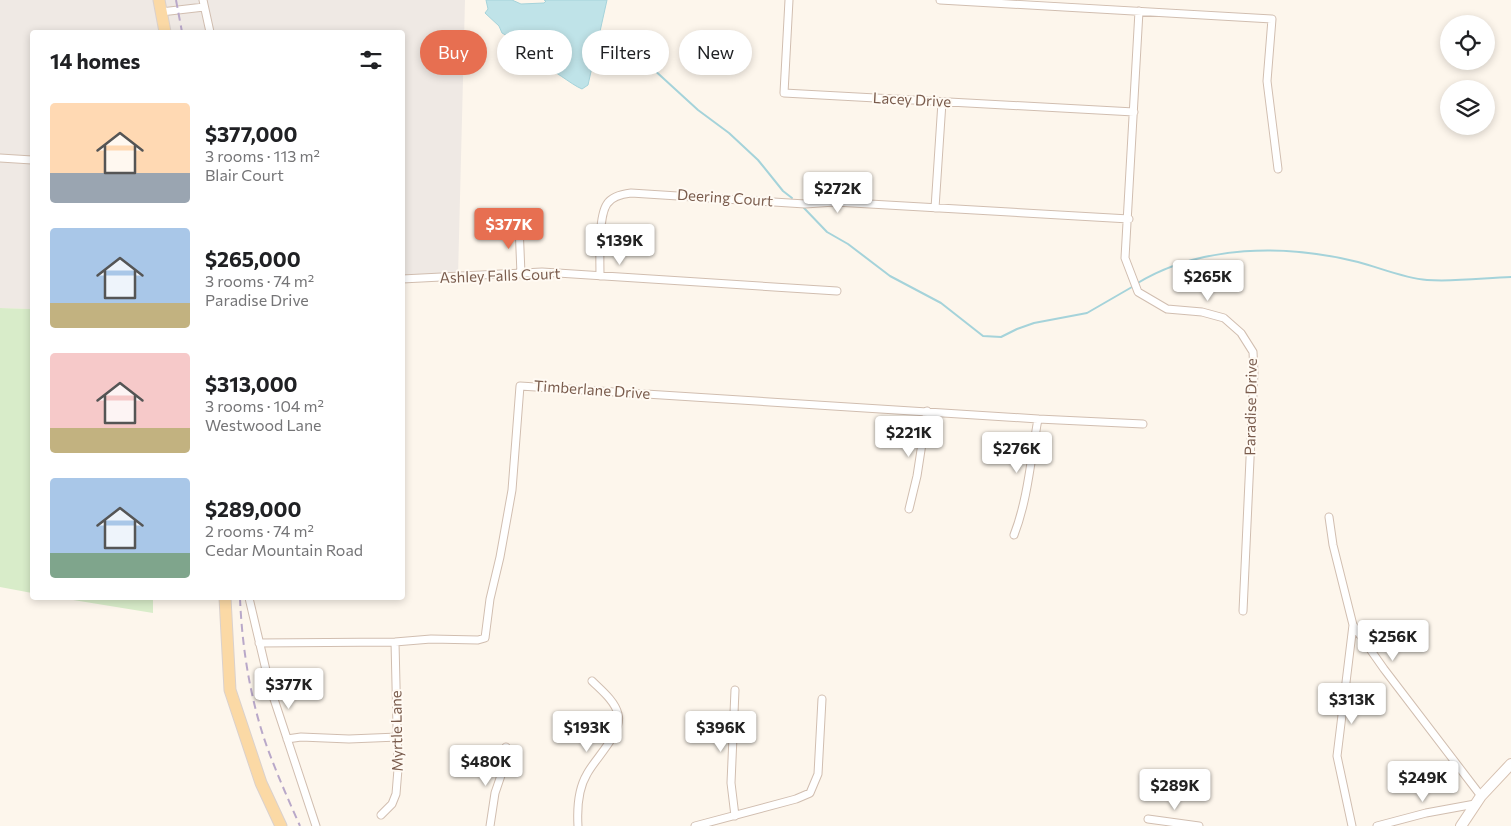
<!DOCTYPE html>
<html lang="en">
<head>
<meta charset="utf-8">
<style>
	:root { --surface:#fff; --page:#f2f2f2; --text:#202124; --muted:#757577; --accent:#e76f51 }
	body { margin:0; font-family:Commissioner,sans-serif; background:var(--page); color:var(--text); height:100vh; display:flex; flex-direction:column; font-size:19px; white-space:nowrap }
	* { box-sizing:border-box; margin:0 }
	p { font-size:16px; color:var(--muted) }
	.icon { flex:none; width:28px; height:28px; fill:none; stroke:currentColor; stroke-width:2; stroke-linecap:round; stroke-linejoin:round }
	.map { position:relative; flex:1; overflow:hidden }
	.panel { position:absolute; left:30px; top:30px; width:375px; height:570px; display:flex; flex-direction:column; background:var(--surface); border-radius:5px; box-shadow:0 2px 8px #0003 }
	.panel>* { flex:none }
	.banner { position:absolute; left:420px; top:30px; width:475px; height:45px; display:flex; gap:10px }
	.buttons { position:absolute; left:1440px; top:15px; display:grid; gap:10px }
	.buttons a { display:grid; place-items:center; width:55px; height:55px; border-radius:50%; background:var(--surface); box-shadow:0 2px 8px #0003; font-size:25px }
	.price { position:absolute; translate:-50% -42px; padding:0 11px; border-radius:5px; background:#fff; color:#222; font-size:16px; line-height:32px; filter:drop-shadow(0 1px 2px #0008) }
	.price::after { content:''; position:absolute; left:50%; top:30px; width:15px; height:11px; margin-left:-8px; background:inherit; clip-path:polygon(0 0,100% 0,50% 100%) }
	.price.selected { background:var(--accent); color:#fff }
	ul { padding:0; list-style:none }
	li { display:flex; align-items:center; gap:15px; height:125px; padding:0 20px }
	li span { display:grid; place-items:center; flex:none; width:140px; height:100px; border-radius:5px; color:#555 }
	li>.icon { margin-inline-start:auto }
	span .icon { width:60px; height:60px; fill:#fffc; stroke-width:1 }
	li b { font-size:21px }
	h2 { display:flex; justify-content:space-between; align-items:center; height:60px; padding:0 20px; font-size:21px }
	.tag { padding:0 18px; border-radius:22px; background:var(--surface); box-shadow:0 2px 8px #0003; font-size:18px; line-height:45px }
	.tag.selected { background:var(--accent); color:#fff }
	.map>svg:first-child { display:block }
</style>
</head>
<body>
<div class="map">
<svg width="1511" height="826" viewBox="0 0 1511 826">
	<rect width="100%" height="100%" fill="#fdf6ec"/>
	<path fill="#efe9e4" d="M 0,0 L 465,0 L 458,277 L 403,279 L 402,32 L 32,32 L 32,309 L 0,308 Z"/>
	<path fill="#d8ecc9" d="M 0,308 L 32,309 L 32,593 L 0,587 Z
		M 61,598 L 153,598 L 153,613 Z"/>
	<path fill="#bfe3e8" stroke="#a5d3da" d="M 486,0 L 512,0 L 521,4 L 544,3 L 546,1 L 544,0 L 607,0 L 588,85 L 582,89 C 570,84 553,68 541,66 L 538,55 L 530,53 L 531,52 C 522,46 512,38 502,33 L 499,26 L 485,13 L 488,9 Z"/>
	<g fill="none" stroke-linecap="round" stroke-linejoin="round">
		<path stroke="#a5d3da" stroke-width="2" d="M 607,39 L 640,57 L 698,110 L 729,133 L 758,160 L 783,191 L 792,198
			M 804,208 L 827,232 L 848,244 L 890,276 L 941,303 L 983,336 L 1001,337 L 1017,329 L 1034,323 L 1087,313 L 1132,287
			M 1136,284 C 1201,244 1286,244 1358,262 C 1381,268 1403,278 1427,280 C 1455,282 1484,278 1511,277"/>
		<g stroke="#d1beb0" stroke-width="9">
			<path id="street" d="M 203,0 L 210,32
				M 789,0 L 784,93 L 1134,112
				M 940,0 L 1272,19 L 1267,81 L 1278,169
				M 1139,11 L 1125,258 L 1138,292 L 1167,309 L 1202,312 L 1224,318 L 1241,333 L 1253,352 L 1254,372 L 1243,611
				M 161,12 L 204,7
				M 0,158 L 32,160
				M 935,208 L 942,102
				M 519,225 L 521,274
				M 600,276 C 600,259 598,217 607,204 C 612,196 622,194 631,193 L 805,204 L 835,202 L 1129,219
				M 402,279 L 542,272 L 837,291
				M 909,509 L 917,476 L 927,411
				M 1329,517 L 1333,545 L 1353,625 L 1384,669 L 1481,796
				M 1014,535 C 1028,499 1031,457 1038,419
				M 249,598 L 270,687 L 316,826
				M 259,643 L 395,642 L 431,639 L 478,640 L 485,638 L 490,599 L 500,557 L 512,490 L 520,386 L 1038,419 L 1143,424
				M 287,739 L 301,737 L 349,739 L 398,737
				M 381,815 L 392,804 L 396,794 L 398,769 L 395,642
				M 735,816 L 731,783 L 735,690
				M 1148,819 L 1199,826
				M 490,826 L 495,793 L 507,758 L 506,747
				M 578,826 C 577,809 578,789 587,774 C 596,757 623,733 618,714 C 615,701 601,690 592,681
				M 695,826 L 796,799 L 810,793 L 818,774 L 822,699
				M 1352,826 L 1337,756 L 1353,625
				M 1377,826 L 1426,813 L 1475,804"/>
		</g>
		<g stroke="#d6c0b0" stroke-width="12">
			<path id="secondary" d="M 1461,826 L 1481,796 L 1511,764"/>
		</g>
		<g stroke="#dad1cd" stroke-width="13">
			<path id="primary" d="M 159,0 L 165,32
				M 225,598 L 230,690 L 261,783 L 281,826"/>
		</g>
		<use href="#street" stroke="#fff" stroke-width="7"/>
		<use href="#secondary" stroke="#fff" stroke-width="10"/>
		<use href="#primary" stroke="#fbd9a5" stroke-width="11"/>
		<path stroke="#b9a8c9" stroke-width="2" stroke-dasharray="8 5" stroke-linecap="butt" d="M 176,0 L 182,32
			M 240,598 C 242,647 250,698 266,744 C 276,772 288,799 300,826"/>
	</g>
	<g text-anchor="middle" stroke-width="4" stroke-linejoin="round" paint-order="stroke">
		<g font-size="15" fill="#7a5c4d" stroke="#fffaf3">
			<text transform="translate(912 100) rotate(3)" y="5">Lacey Drive</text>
			<text transform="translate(725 198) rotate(4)" y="5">Deering Court</text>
			<text transform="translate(500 276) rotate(-2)" y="5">Ashley Falls Court</text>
			<text transform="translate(592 390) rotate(4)" y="5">Timberlane Drive</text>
			<text transform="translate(1251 407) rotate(-89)" y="5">Paradise Drive</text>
			<text transform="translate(397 731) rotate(-91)" y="5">Myrtle Lane</text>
		</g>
	</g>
</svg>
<div class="buttons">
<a><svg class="icon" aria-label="locate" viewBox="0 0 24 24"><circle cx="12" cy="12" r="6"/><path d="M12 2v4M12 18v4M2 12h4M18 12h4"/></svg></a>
<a><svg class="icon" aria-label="layers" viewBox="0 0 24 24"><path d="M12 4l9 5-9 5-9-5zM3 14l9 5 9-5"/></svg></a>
</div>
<b class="price" style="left:838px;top:214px">$272K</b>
<b class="price selected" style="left:509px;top:250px">$377K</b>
<b class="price" style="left:620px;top:266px">$139K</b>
<b class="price" style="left:1208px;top:302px">$265K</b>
<b class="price" style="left:909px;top:458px">$221K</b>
<b class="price" style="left:1017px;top:474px">$276K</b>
<b class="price" style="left:1393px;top:662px">$256K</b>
<b class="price" style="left:289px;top:710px">$377K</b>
<b class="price" style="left:1352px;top:725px">$313K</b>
<b class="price" style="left:587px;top:753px">$193K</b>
<b class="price" style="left:721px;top:753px">$396K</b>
<b class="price" style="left:486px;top:787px">$480K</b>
<b class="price" style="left:1423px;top:803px">$249K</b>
<b class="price" style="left:1175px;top:811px">$289K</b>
<div class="banner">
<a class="tag selected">Buy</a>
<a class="tag">Rent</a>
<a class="tag">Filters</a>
<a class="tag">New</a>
</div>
<section class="panel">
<h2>14 homes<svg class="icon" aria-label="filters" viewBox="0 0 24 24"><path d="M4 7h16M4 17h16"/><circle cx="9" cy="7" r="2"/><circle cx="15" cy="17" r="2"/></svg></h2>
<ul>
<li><span style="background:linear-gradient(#ffd9b3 70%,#9aa5b1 0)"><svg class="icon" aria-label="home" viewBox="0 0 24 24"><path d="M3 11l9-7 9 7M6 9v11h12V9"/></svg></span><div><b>$377,000</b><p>3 rooms · 113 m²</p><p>Blair Court</p></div></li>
<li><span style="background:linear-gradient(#a9c7e8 75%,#c2b280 0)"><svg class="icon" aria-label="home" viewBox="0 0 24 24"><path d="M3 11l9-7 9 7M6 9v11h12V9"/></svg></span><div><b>$265,000</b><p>3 rooms · 74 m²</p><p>Paradise Drive</p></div></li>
<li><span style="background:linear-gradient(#f6c9c9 75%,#c2b280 0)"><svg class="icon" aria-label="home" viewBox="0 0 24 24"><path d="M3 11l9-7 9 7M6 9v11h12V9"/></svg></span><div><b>$313,000</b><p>3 rooms · 104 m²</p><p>Westwood Lane</p></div></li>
<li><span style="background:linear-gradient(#a9c7e8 75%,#7fa58c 0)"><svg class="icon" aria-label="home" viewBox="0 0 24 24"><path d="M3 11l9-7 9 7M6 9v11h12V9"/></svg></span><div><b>$289,000</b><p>2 rooms · 74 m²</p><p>Cedar Mountain Road</p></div></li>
</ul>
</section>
</div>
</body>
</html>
